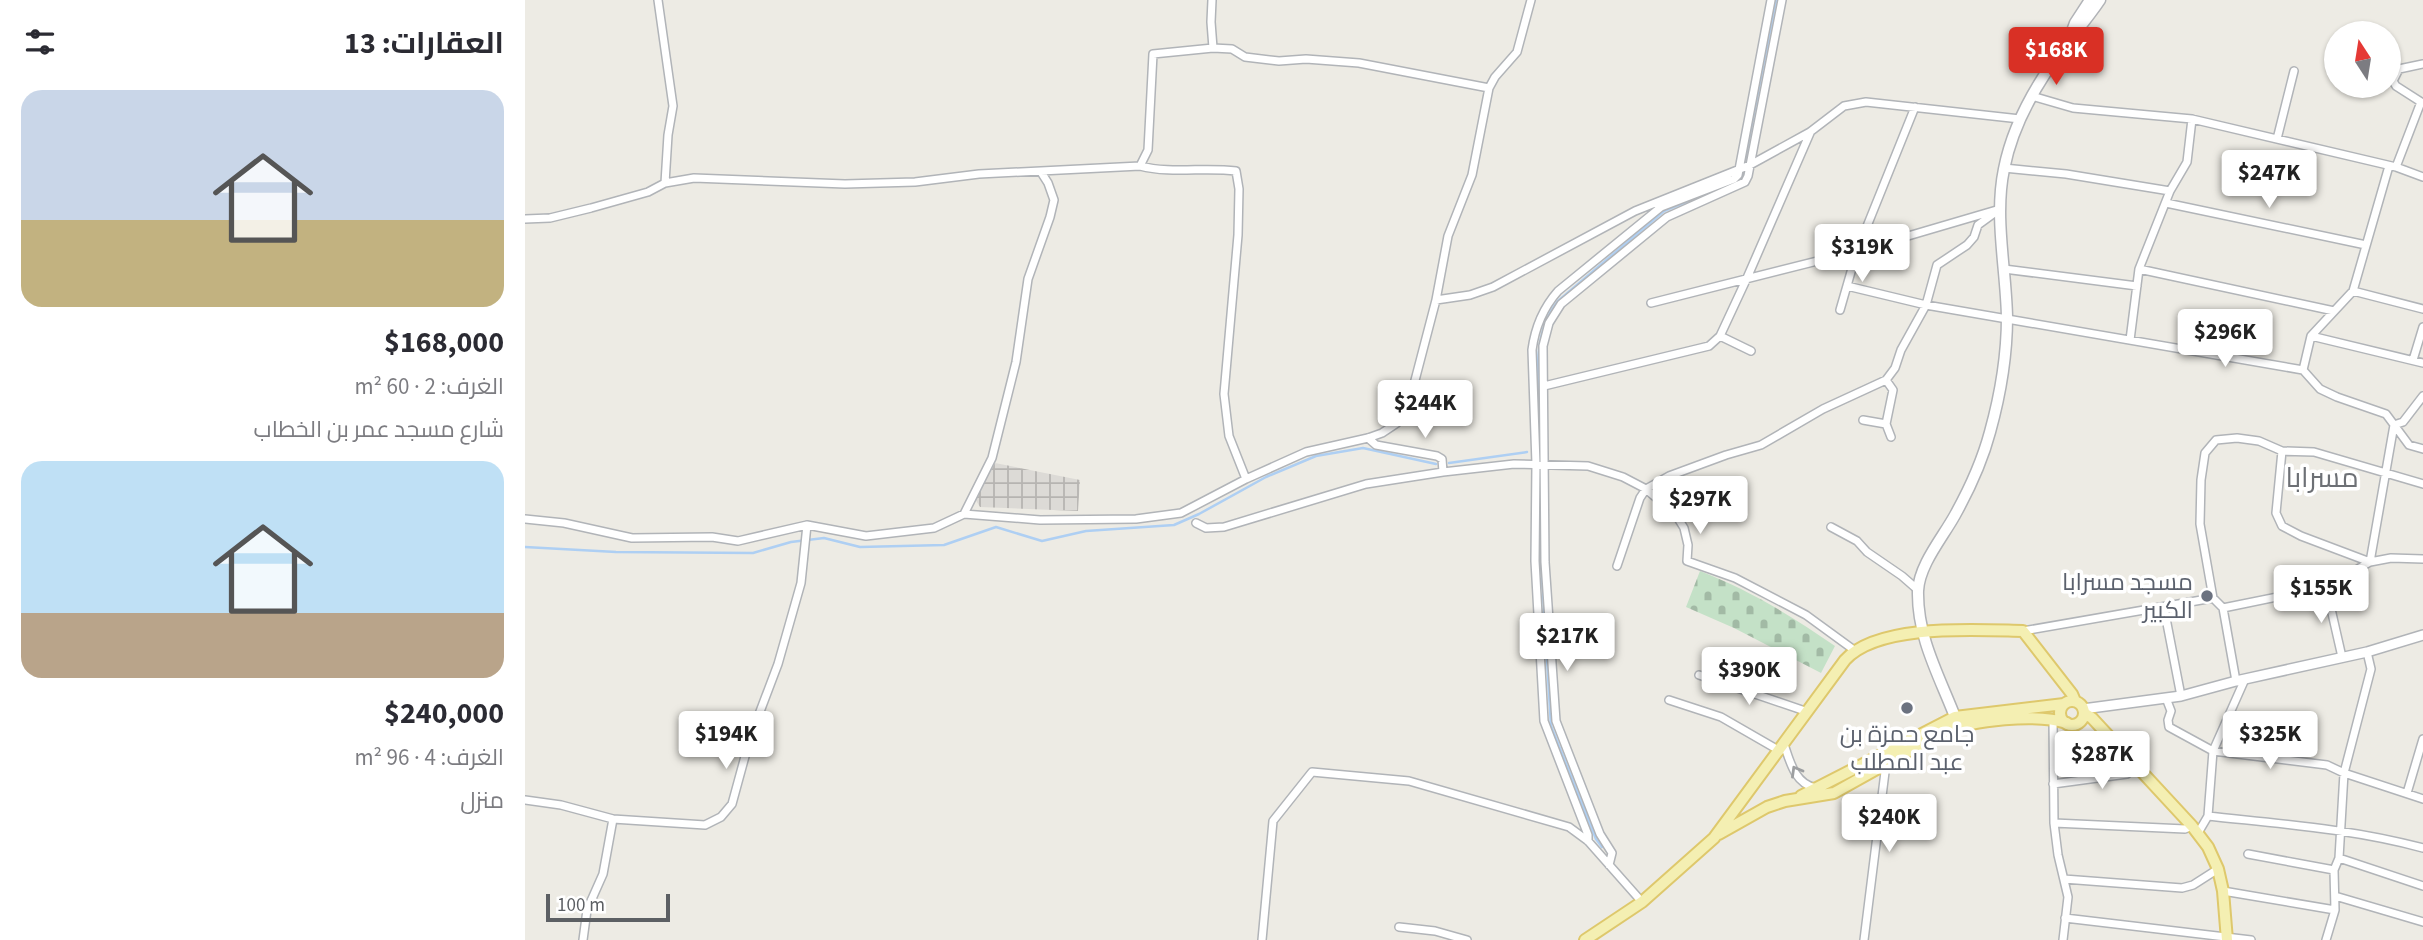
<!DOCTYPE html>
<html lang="ar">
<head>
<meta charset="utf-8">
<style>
	:root { --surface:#fff; --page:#f2f2f3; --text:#2b2b33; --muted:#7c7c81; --accent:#d93025 }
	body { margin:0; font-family:"Source Sans 3",Cairo,sans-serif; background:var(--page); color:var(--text); direction:rtl; height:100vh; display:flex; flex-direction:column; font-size:26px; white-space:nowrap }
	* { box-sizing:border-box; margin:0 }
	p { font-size:23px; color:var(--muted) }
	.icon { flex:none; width:38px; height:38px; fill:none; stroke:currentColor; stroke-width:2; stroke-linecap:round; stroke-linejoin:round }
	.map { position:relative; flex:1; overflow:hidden; direction:ltr }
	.panel { display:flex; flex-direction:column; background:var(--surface); width:525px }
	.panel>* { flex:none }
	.needle { width:46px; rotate:348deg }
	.tools { position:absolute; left:1799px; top:21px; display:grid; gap:14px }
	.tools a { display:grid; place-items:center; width:77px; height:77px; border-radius:50%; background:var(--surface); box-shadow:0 2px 5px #0004; font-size:35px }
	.scale { position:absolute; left:21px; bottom:18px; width:124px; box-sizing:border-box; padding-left:7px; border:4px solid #5c5f63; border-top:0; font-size:19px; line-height:24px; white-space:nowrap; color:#5c5f63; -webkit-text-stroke:5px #fff; paint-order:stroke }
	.price { position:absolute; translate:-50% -60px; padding:0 16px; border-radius:7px; background:#fff; color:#222; font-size:23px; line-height:46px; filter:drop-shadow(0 2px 4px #0008) }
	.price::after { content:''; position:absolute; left:50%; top:42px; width:21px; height:16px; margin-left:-10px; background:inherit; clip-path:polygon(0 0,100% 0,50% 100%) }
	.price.selected { background:var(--accent); color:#fff }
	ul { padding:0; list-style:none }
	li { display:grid; align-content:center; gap:14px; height:371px; padding:0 21px }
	li span { display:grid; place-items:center; height:217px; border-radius:21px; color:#555 }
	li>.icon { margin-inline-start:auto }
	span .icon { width:126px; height:126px; fill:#fffc; stroke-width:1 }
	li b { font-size:30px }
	h2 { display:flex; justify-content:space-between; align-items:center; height:84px; padding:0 21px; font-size:30px }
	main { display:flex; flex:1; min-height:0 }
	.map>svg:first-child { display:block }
</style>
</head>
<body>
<main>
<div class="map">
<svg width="1898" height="940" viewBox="0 0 1898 940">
	<defs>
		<pattern id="industrial-grid" width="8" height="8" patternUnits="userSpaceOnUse" patternTransform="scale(1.75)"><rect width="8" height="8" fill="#dcdad6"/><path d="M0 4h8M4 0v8" fill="none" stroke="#b6b4b1"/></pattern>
		<pattern id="cemetery-stones" width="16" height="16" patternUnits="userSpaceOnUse" patternTransform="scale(1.75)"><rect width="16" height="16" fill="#c4e1c7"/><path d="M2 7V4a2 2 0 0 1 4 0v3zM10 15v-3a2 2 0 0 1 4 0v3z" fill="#a2baa5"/></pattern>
	</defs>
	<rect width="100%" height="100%" fill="#edebe4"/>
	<path fill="url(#industrial-grid)" d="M 470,463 L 555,480 L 553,511 L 455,507 L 450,499 Z"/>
	<path fill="url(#cemetery-stones)" d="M 1175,571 C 1224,590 1267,616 1310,646 L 1296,673 L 1209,628 L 1161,607 Z"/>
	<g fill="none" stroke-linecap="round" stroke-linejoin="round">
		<path stroke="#aecff3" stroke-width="2.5" d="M 1220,159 L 1251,0
			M 1015,424 C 1014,382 1005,336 1033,301 L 1139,211 L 1213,181 L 1217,177
			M 924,463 L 1002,452
			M 1016,518 L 1016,559 L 1026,726 L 1071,839 L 1077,847
			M 0,547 L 91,552 L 228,553 L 266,542 L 299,538 L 335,547 L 419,545 L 471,527 L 517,541 L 561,531 L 649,525 L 674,514 L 741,477 L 791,456 L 838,448 L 911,464"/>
		<g stroke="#b1b4b8" stroke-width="10">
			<path id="minor" d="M 133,0 L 148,106 L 143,135 L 140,183
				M 688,48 L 707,49 L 720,57 L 754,61 L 781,59 L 834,63 L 964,88
				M 1507,96 L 1548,108 L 1667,119 L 1871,167 L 1898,177
				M 1752,139 L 1769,71
				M 615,166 C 646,174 679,167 711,171 L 714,189 L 713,235 L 699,394 L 704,436 L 721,479
				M 1871,167 L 1896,102 L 1871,86 L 1868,81 L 1874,69 L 1898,64
				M 1479,168 L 1541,174 L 1645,191
				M 1641,203 L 1841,245
				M 0,219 L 25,218 L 66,208 L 123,192 L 140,183 L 169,178 L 320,184 L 390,182 L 454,174 L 615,166 L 623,150 L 628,54 L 688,48 L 686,22 L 687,0
				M 1479,269 L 1612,286
				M 1614,269 L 1809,311
				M 1322,286 L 1401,305 L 1778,370 L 1795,389 L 1812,397 L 1861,414 L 1884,445 L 1898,449
				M 1828,291 L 1898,309
				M 911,300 L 923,236 L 947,175 L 964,88 L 970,77 L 992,52 L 1006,0
				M 1315,310 L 1332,251 L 1390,107
				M 1195,336 L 1226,351
				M 1786,336 L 1898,363
				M 1605,340 L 1614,269 L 1645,191 L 1662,162 L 1667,119
				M 1888,360 L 1898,327
				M 1778,370 L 1786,336 L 1828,291 L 1864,166
				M 1361,380 L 1368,390 L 1361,424 L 1366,437
				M 1019,386 L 1184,346 L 1195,336 L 1222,278 L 1285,133
				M 1338,420 L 1361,424
				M 843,438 L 851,445 L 912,456 L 917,459 L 918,472
				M 1757,451 L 1751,513 L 1757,526 L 1776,536 L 1845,562 L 1869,425 L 1878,422 L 1898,396
				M 439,514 L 467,458 L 491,362 L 503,279 L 525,217 L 529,200 L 523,183 L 516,172
				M 0,519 L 39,523 L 107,538 L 187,537 L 213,541 L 282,525 L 341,536 L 409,528 L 439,514 L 515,520 L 611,519 L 656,513 L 721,479 L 781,452 L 843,438 L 857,433 L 872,423 L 888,388 L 911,300 L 945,295 L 968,287 L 1110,211 L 1225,165 L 1285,132 L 1319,106 L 1341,102 L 1495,119
				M 671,523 L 681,528 L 699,527 L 841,484 L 918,472 L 989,464 L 1063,466 L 1098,477 L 1121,489 L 1151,515 L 1159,528 L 1163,545 L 1162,561 L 1210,578 L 1281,615 L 1329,650
				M 1306,527 L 1332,541 L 1342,552 L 1377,576 L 1393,590
				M 1092,566 L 1115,498 L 1121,489 L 1144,476 L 1201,455 L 1236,445 L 1298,409 L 1361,380 L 1370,368 L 1376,350 L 1401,305 L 1412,265 L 1442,245 L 1449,237 L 1453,225 L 1475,209 L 1332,251 L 1126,303
				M 1801,587 L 1817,657
				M 1688,598 L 1675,524 L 1676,480 L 1680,453 L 1691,440 L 1712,438 L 1734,441 L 1757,451 L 1789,452 L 1898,484
				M 1639,608 L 1656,696
				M 1698,608 L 1711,681
				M 1498,631 L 1688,598 L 1698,608 L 1801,587 L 1845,562 L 1866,558 L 1898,559
				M 1174,675 L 1283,712
				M 1641,698 L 1646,711 L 1643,720 L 1644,727 L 1688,751 L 1802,765 L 1819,773 L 1898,799
				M 1144,700 L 1196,717 L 1255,751
				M 1528,719 L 1529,823 L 1533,855 L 1543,897 L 1538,940
				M 1259,744 C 1265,762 1270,784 1291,788
				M 1528,784 L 1602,774 L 1612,766
				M 1882,793 L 1898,739
				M 0,800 L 36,805 L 88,819 L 180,825 L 196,817 L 207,804 L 225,738 L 253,664 L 276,583 L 282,525
				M 1683,816 C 1756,824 1828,829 1898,848
				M 1529,823 L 1660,829 L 1667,826
				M 1673,833 L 1683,816 L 1688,751 L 1720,679
				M 1063,841 L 1063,835 L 1019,721 L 1010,561 L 1011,464 L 1007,350 C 1010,327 1018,308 1033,291 L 1136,207 L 1209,179 L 1213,175 L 1246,0
				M 1723,854 L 1809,870
				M 1814,858 L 1898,886
				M 1084,865 L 1087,853 L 1075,834 L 1031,721 L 1020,562 L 1018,346 L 1024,323 L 1036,304 L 1142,217 L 1220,182 L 1223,176 L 1257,0
				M 1539,879 L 1657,888 L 1668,885 L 1693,869
				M 1698,891 L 1810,910
				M 1810,896 L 1898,922
				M 1540,918 L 1726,940
				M 874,927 L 910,931 L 942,940
				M 58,940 L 62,910 L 78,874 L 88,819
				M 737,940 L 748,821 L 787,772 L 884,781 L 1044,827 L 1063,841 L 1117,902
				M 1339,940 L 1361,764
				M 1801,940 L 1810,910 L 1809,870 L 1814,858 L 1819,773 L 1846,669 L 1842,652"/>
		</g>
		<g stroke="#b1b4b8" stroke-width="12">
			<path id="tertiary" d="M 1558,709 L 1656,696 L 1711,681 L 1842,652 L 1898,635"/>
		</g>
		<g stroke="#b1b3b7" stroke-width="13">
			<path id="secondary" d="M 1546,34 L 1550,23 L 1565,0
				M 1432,722 C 1416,679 1392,639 1393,591 C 1394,565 1418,537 1430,515 C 1445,488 1457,462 1465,432 C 1475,396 1482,355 1482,317 C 1481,268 1469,217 1479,169 C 1488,123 1514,79 1543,42 C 1554,28 1565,15 1575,0"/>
		</g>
		<g stroke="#dec86c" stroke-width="14">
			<path id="primary" d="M1535 713a12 12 0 1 1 24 0a12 12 0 1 1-24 0Z
				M 1559,713 L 1567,718 L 1667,826 L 1683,847 L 1693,869 L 1698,891 L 1702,940
				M 1276,796 L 1430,717 L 1539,704
				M 1194,834 L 1242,807 L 1260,801 L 1309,793 L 1418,732 C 1448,720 1511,713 1542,723
				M 1060,940 L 1117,902 L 1189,838 L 1320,660 C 1353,623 1451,630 1498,631 L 1547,694 L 1550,701"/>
		</g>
		<use href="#minor" stroke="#fff" stroke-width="7"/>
		<use href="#tertiary" stroke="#fff" stroke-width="9"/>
		<use href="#secondary" stroke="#fff" stroke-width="10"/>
		<use href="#primary" stroke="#f4efb2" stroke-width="10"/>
	</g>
	<defs><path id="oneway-chevron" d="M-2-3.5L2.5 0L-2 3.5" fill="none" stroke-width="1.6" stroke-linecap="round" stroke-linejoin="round" transform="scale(1.75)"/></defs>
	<use stroke="#9d9fa1" href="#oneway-chevron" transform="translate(1271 771) rotate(-120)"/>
	<g fill="#6b7280" stroke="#fff" stroke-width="2.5">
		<circle cx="1682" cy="596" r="7"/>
		<circle cx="1382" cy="708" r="7"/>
	</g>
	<g text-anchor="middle" stroke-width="7" stroke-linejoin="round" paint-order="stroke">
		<g font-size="24" fill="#5b616d" stroke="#fff" text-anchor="end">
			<text x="1668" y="590">مسجد مسرابا<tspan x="1668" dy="28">الكبير</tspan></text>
			<text x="1382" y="742" text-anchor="middle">جامع حمزة بن<tspan x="1382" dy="28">عبد المطلب</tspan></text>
		</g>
		<g font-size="28" fill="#6d7075" stroke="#fff">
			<text x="1797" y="487">مسرابا</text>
		</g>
	</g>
</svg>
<div class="tools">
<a><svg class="needle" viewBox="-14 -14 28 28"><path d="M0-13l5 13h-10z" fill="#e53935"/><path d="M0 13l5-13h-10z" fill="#7c7c81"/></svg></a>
</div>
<div class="scale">100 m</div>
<b class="price selected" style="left:1531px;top:87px">$168K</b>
<b class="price" style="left:1744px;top:210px">$247K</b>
<b class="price" style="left:1337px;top:284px">$319K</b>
<b class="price" style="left:1700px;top:369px">$296K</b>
<b class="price" style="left:900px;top:440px">$244K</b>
<b class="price" style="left:1175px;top:536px">$297K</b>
<b class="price" style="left:1796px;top:625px">$155K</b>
<b class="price" style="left:1042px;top:673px">$217K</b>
<b class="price" style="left:1224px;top:707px">$390K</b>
<b class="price" style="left:201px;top:771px">$194K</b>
<b class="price" style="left:1745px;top:771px">$325K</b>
<b class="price" style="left:1577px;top:791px">$287K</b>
<b class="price" style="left:1364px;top:854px">$240K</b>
</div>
<section class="panel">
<h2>العقارات: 13<svg class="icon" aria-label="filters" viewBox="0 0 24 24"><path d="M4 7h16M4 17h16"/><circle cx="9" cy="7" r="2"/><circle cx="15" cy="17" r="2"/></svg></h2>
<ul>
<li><span style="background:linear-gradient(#c9d6e8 60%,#c2b280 0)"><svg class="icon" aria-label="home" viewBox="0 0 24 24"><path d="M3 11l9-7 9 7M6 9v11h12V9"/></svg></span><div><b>$168,000</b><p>الغرف: 2 · 60 m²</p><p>شارع مسجد عمر بن الخطاب</p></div></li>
<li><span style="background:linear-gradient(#bfe0f5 70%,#b9a48a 0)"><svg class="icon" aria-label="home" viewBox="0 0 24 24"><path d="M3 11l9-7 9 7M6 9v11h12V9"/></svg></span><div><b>$240,000</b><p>الغرف: 4 · 96 m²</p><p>منزل</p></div></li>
</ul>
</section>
</main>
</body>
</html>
